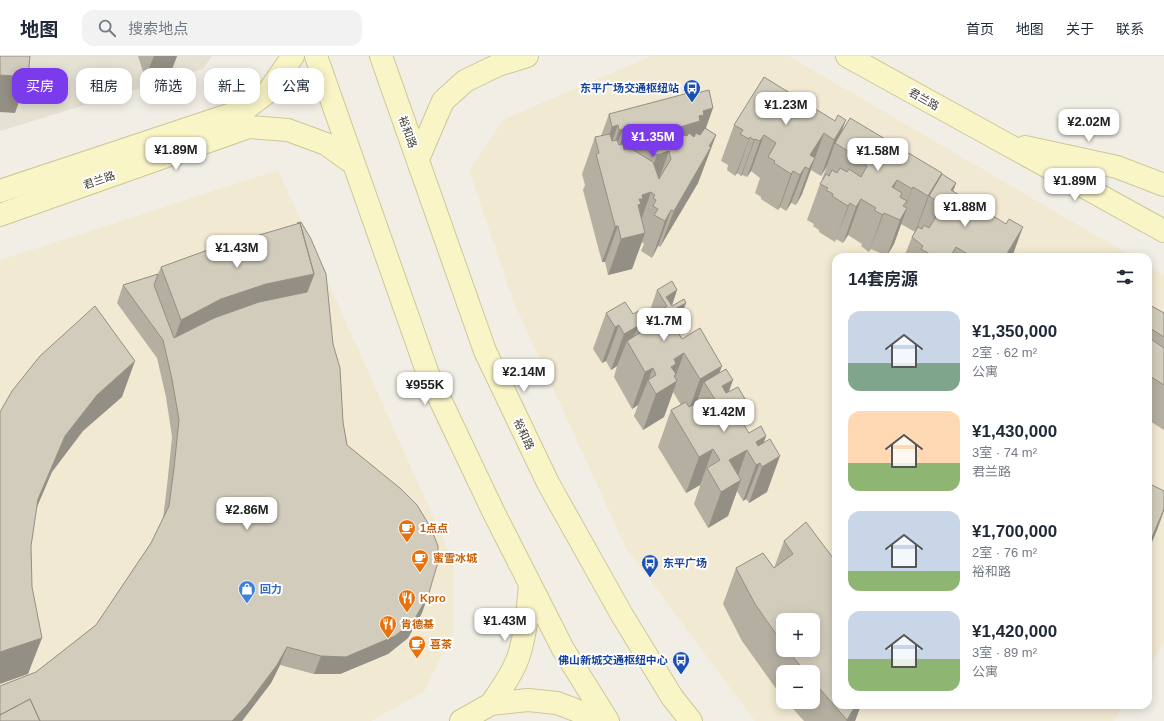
<!DOCTYPE html>
<html lang="zh">
<head>
<meta charset="utf-8">
<style>
	:root { --surface:#fff; --page:#f2f2f3; --text:#1f2937; --muted:#747a83; --line:#e0e1e3; --accent:#7c3aed }
	body { margin:0; font-family:Helvetica,"Noto Sans SC",sans-serif; background:var(--page); color:var(--text); height:100vh; display:flex; flex-direction:column; font-size:15px; white-space:nowrap }
	* { box-sizing:border-box; margin:0 }
	p { font-size:13px; color:var(--muted) }
	.icon { flex:none; width:22px; height:22px; fill:none; stroke:currentColor; stroke-width:2; stroke-linecap:round; stroke-linejoin:round }
	.map { position:relative; flex:1; overflow:hidden }
	.drawer { position:absolute; left:832px; top:197px; width:320px; height:456px; display:flex; flex-direction:column; background:var(--surface); border-radius:12px; box-shadow:0 2px 10px #0003 }
	.drawer>* { flex:none }
	.guide { position:absolute; left:12px; top:12px; width:380px; height:36px; display:flex; gap:8px }
	.fabs { position:absolute; left:776px; top:557px; display:grid; gap:8px }
	.fabs a { display:grid; place-items:center; width:44px; height:44px; border-radius:8px; background:var(--surface); box-shadow:0 2px 10px #0003; font-size:20px }
	.price { position:absolute; translate:-50% -34px; padding:0 9px; border-radius:8px; background:#fff; color:#222; font-size:13px; line-height:26px; filter:drop-shadow(0 1px 2px #0008) }
	.price::after { content:''; position:absolute; left:50%; top:24px; width:12px; height:9px; margin-left:-6px; background:inherit; clip-path:polygon(0 0,100% 0,50% 100%) }
	.price.active { background:var(--accent); color:#fff }
	ul { padding:0; list-style:none }
	li { display:flex; align-items:center; gap:12px; height:100px; padding:0 16px }
	li span { display:grid; place-items:center; flex:none; width:112px; height:80px; border-radius:12px; color:#555 }
	li>.icon { margin-inline-start:auto }
	span .icon { width:48px; height:48px; fill:#fffc; stroke-width:1 }
	li b { font-size:17px }
	h2 { display:flex; justify-content:space-between; align-items:center; height:48px; padding:0 16px; font-size:17px }
	.pill { padding:0 14px; border-radius:12px; background:var(--surface); box-shadow:0 2px 10px #0003; font-size:14px; line-height:36px }
	.pill.active { background:var(--accent); color:#fff }
	header { display:flex; align-items:center; gap:24px; box-sizing:border-box; height:56px; padding:0 20px; background:var(--surface); border-bottom:1px solid var(--line) }
	header strong { font-size:19px }
	nav { display:flex; gap:22px; margin-inline-start:auto; font-size:14px }
	.search { width:280px; height:36px; background:var(--page); display:flex; align-items:center; gap:10px; box-sizing:border-box; padding:0 14px; border-radius:12px; color:var(--muted); font-size:15px }
	.map>svg:first-child { display:block }
</style>
</head>
<body>
<header>
<strong>地图</strong>
<div class="search"><svg class="icon" aria-label="search" viewBox="0 0 24 24"><circle cx="10" cy="10" r="6"/><path d="M15 15l6 6"/></svg>搜索地点</div>
<nav><a>首页</a><a>地图</a><a>关于</a><a>联系</a></nav>
</header>
<div class="map">
<svg width="1164" height="665" viewBox="0 0 1164 665">
	<rect width="100%" height="100%" fill="#f1efe5"/>
	<path fill="#e5e2d4" d="M 0,0 L 212,0 L 203,13 L 0,75 Z"/>
	<path fill="#f2e9d2" fill-rule="evenodd" d="M 651,0 L 789,0 L 1133,201 L 836,201 L 836,649 L 1124,649 L 1114,665 L 755,665 L 626,492 L 513,245 L 469,114 L 504,63 ZM 783,564 L 813,564 L 813,594 L 783,594 ZM 783,616 L 813,616 L 813,646 L 783,646 Z
		M 278,114 L 453,505 L 453,577 L 424,636 L 371,665 L 0,665 L 0,204 Z
		M 1148,210 L 1164,219 L 1164,587 L 1148,612 Z"/>
	<g fill="none" stroke-linecap="round" stroke-linejoin="round">
		<g stroke="#cdc798" stroke-width="24">
			<path id="secondary" d="M 316,0 L 428,318 L 493,455 L 563,593 L 608,665
				M 381,0 L 485,295 L 548,427 L 622,559 L 672,641 L 691,665
				M 847,0 L 1164,175
				M 1025,91 L 1117,111 L 1164,129
				M 418,103 L 443,45 L 465,25 L 498,9 L 527,0
				M 0,135 L 244,54 L 268,36 L 293,0
				M 0,159 L 249,71 L 288,74 L 326,88 L 354,108
				M 491,648 C 501,633 512,619 518,602 C 526,578 528,553 530,528
				M 461,665 L 491,648 L 528,644 L 557,647 L 591,660 L 598,665"/>
		</g>
		<use href="#secondary" stroke="#faf5c7" stroke-width="22"/>
	</g>
	<path fill="#b5afa2" fill-rule="evenodd" d="M 138,0 L 177,0 L 172,13 L 145,22 Z
		M 609,58 L 706,72 L 716,79 L 698,127 L 660,191 L 658,190 L 652,202 L 641,195 L 644,188 L 642,186 L 632,213 L 608,219 L 605,206 L 602,206 L 583,134 L 585,129 L 582,118 L 595,81 L 601,80 Z
		M 734,69 L 842,76 L 942,117 L 940,121 L 956,127 L 953,135 L 1012,201 L 904,201 L 912,181 L 915,176 L 901,168 L 894,188 L 887,200 L 871,193 L 869,196 L 861,190 L 862,188 L 848,179 L 843,187 L 836,183 L 835,186 L 819,176 L 819,174 L 813,170 L 814,168 L 807,164 L 820,128 L 823,123 L 822,123 L 827,110 L 821,120 L 811,114 L 802,138 L 796,149 L 791,147 L 786,155 L 780,151 L 778,154 L 761,143 L 761,141 L 755,137 L 760,122 L 751,115 L 747,121 L 742,119 L 741,120 L 737,117 L 735,120 L 727,114 L 728,109 L 721,105 Z
		M 161,211 L 333,288 L 343,366 L 347,389 L 422,557 L 408,582 L 388,598 L 340,618 L 314,618 L 280,609 L 271,627 L 242,665 L 0,665 L 36,616 L 96,569 L 151,487 L 163,462 L 167,430 L 172,381 L 166,341 L 157,302 L 117,247 L 123,229 L 158,218 Z
		M 657,234 L 677,234 L 672,250 L 686,247 L 676,274 L 682,283 L 719,317 L 729,336 L 742,366 L 749,377 L 766,380 L 764,386 L 767,436 L 749,447 L 746,443 L 743,445 L 737,435 L 728,460 L 708,472 L 694,448 L 700,430 L 700,429 L 686,437 L 658,391 L 671,354 L 681,349 L 673,336 L 664,361 L 643,374 L 634,360 L 638,349 L 632,353 L 614,321 L 617,310 L 611,314 L 606,305 L 602,307 L 593,293 L 606,257 L 633,258 L 644,264 L 647,263 Z
		M 1148,248 L 1164,257 L 1164,374 L 1148,364 Z
		M 806,466 L 836,649 L 861,649 L 855,665 L 804,665 L 787,646 L 813,646 L 813,616 L 783,616 L 783,641 L 777,634 L 742,585 L 723,548 L 736,512 L 774,512 L 784,485 ZM 783,564 L 813,594 L 783,594 Z"/>
	<path fill="#938f84" d="M 154,0 L 177,0 L 172,13 L 145,22 Z
		M 0,19 L 28,21 L 15,57 L 0,56 Z
		M 713,52 L 700,89 L 687,101 L 680,71 L 699,60 L 703,55 Z
		M 846,64 L 837,88 L 835,87 L 827,110 L 821,120 L 834,84 Z
		M 618,69 L 605,105 L 599,107 L 612,71 Z
		M 623,73 L 609,110 L 606,110 L 619,74 Z
		M 628,76 L 615,113 L 611,114 L 624,77 Z
		M 824,77 L 802,138 L 796,149 L 809,113 L 810,99 Z
		M 633,78 L 620,114 L 616,116 L 629,80 Z
		M 716,79 L 698,127 L 660,191 L 674,155 Z
		M 764,79 L 751,115 L 747,121 L 760,85 Z
		M 750,81 L 737,117 L 735,120 L 749,83 Z
		M 755,83 L 742,119 L 741,120 L 754,84 Z
		M 669,95 L 656,131 L 644,135 L 657,99 Z
		M 805,111 L 791,147 L 786,155 L 800,119 Z
		M 793,115 L 780,151 L 778,154 L 791,118 Z
		M 942,117 L 932,142 L 929,140 L 917,172 L 915,176 L 928,140 Z
		M 897,124 L 884,157 L 869,196 L 892,131 Z
		M 956,127 L 943,163 L 951,134 Z
		M 913,131 L 903,158 L 907,152 L 894,188 L 887,200 L 900,164 L 902,160 L 912,133 Z
		M 651,136 L 638,173 L 645,177 L 632,213 L 608,219 L 621,183 L 642,139 Z
		M 861,143 L 848,179 L 843,187 L 856,151 Z
		M 850,147 L 836,183 L 835,186 L 848,150 Z
		M 671,154 L 658,190 L 652,202 L 665,165 Z
		M 615,170 L 618,170 L 605,206 L 602,206 Z
		M 1023,171 L 1012,201 L 1005,201 Z
		M 956,191 L 952,201 L 950,201 Z
		M 314,218 L 301,254 L 168,300 L 181,264 L 221,243 L 266,228 Z
		M 677,234 L 668,260 L 673,254 L 686,247 L 673,283 L 655,296 L 667,250 L 666,241 Z
		M 619,269 L 606,305 L 602,307 L 615,271 Z
		M 638,270 L 630,291 L 627,285 L 617,310 L 611,314 L 624,278 Z
		M 684,297 L 673,327 L 677,325 L 664,361 L 643,374 L 656,338 L 674,303 Z
		M 135,305 L 122,341 L 83,375 L 52,416 L 25,479 L 38,443 L 65,380 L 97,339 Z
		M 722,310 L 712,338 L 704,326 L 694,354 L 687,359 L 700,323 Z
		M 653,312 L 648,325 L 648,324 L 638,349 L 632,353 L 645,316 Z
		M 733,324 L 722,355 L 722,330 Z
		M 748,348 L 735,384 L 735,355 Z
		M 766,380 L 756,408 L 756,386 Z
		M 713,393 L 700,429 L 686,437 L 699,401 Z
		M 747,394 L 735,428 L 741,424 L 728,460 L 708,472 L 721,436 L 729,404 Z
		M 780,400 L 767,436 L 749,447 L 762,411 Z
		M 760,407 L 746,443 L 743,445 L 756,409 Z
		M 1164,453 L 1164,455 L 1157,474 L 1148,496 L 1148,491 Z
		M 428,540 L 422,557 L 408,582 L 388,598 L 340,618 L 314,618 L 321,600 Z
		M 42,582 L 28,618 L 0,628 L 0,596 Z
		M 287,591 L 280,609 L 271,627 L 242,665 L 232,665 Z
		M 856,649 L 861,649 L 855,665 L 846,665 Z"/>
	<path fill="#d2ccbc" stroke="#938f84" d="M 0,0 L 30,0 L 28,21 L 0,19 Z
		M 764,21 L 835,65 L 838,59 L 846,64 L 834,84 L 824,77 L 810,99 L 815,102 L 809,113 L 805,111 L 800,119 L 793,115 L 791,118 L 774,107 L 775,105 L 768,101 L 776,87 L 764,79 L 760,85 L 755,83 L 754,84 L 750,81 L 749,83 L 740,78 L 743,74 L 734,69 Z
		M 709,34 L 713,52 L 703,55 L 704,59 L 699,60 L 700,65 L 680,71 L 683,79 L 687,80 L 689,77 L 694,81 L 696,77 L 700,79 L 705,72 L 716,79 L 709,90 L 711,91 L 674,155 L 671,154 L 665,165 L 654,159 L 658,153 L 653,150 L 656,144 L 653,142 L 655,139 L 651,136 L 642,139 L 643,143 L 639,143 L 641,148 L 638,149 L 645,177 L 621,183 L 618,170 L 615,170 L 596,98 L 599,97 L 595,81 L 610,78 L 612,85 L 617,84 L 619,89 L 623,88 L 624,94 L 630,92 L 653,106 L 659,123 L 671,103 L 669,95 L 657,99 L 635,85 L 633,78 L 629,80 L 628,76 L 624,77 L 623,73 L 619,74 L 618,69 L 612,71 L 609,58 L 692,36 L 693,38 Z
		M 850,62 L 942,117 L 928,140 L 913,131 L 912,133 L 897,124 L 892,131 L 902,137 L 900,141 L 907,145 L 903,150 L 907,152 L 900,164 L 884,157 L 883,159 L 874,154 L 876,152 L 861,143 L 856,151 L 850,147 L 848,150 L 832,140 L 833,138 L 826,134 L 828,132 L 820,128 L 826,118 L 829,120 L 832,114 L 837,117 L 840,112 L 847,116 L 849,113 L 861,121 L 867,110 L 847,97 L 848,95 L 835,87 Z
		M 942,118 L 956,127 L 951,134 L 1006,168 L 1009,163 L 1023,171 L 1005,201 L 970,201 L 971,200 L 956,191 L 950,201 L 935,201 L 921,193 L 923,190 L 912,181 L 918,171 L 922,173 L 924,169 L 929,172 L 943,149 L 929,140 Z
		M 301,166 L 311,183 L 326,218 L 333,288 L 340,312 L 343,366 L 347,389 L 401,433 L 417,449 L 431,472 L 438,490 L 438,506 L 428,540 L 414,564 L 395,580 L 346,601 L 321,600 L 287,591 L 277,609 L 247,649 L 232,665 L 40,665 L 30,643 L 0,659 L 0,630 L 36,616 L 96,569 L 151,487 L 169,450 L 174,412 L 179,364 L 172,323 L 163,284 L 123,229 L 158,218 L 154,229 L 174,282 L 214,262 L 259,246 L 307,236 L 314,218 L 300,167 L 297,167 Z
		M 300,167 L 314,218 L 266,228 L 221,243 L 181,264 L 161,211 L 205,195 Z
		M 672,225 L 677,234 L 666,241 L 672,250 L 684,243 L 686,247 L 673,254 L 674,256 L 668,260 L 682,283 L 700,272 L 722,310 L 700,323 L 684,297 L 674,303 L 676,308 L 671,311 L 676,318 L 674,320 L 677,325 L 656,338 L 648,324 L 656,319 L 653,312 L 645,316 L 627,285 L 641,276 L 638,270 L 624,278 L 619,269 L 615,271 L 606,257 L 625,246 L 633,258 L 639,255 L 644,264 L 667,250 L 657,234 Z
		M 1148,248 L 1164,257 L 1164,281 L 1148,271 Z
		M 95,250 L 135,305 L 97,339 L 65,380 L 38,443 L 31,490 L 32,531 L 42,582 L 0,596 L 0,356 L 12,335 L 40,300 Z
		M 1148,281 L 1164,292 L 1164,329 L 1148,319 Z
		M 726,313 L 733,324 L 722,330 L 726,337 L 738,331 L 748,348 L 735,355 L 749,377 L 761,370 L 766,380 L 756,386 L 758,390 L 770,383 L 780,400 L 762,411 L 760,407 L 756,409 L 747,394 L 729,404 L 741,424 L 721,436 L 707,412 L 720,404 L 713,393 L 699,401 L 671,354 L 686,346 L 689,351 L 693,349 L 697,356 L 701,353 L 703,356 L 707,354 L 715,368 L 726,361 L 704,326 Z
		M 1148,427 L 1164,435 L 1164,453 L 1148,491 Z
		M 806,466 L 836,506 L 836,649 L 856,649 L 847,664 L 813,625 L 813,616 L 806,616 L 787,594 L 813,594 L 813,564 L 783,564 L 783,588 L 755,548 L 736,512 L 763,497 L 774,512 L 793,498 L 784,485 Z
		M 30,643 L 40,665 L 0,665 L 0,659 Z"/>
	<defs>
		<g id="bus-pin" transform="scale(0.9)"><path d="M0 17L-7.5 6A9.5 9.5 0 1 1 7.5 6Z" fill="#1a4fb4" stroke="#fff"/><path d="M-5-6H5V4H4V6H2V4H-2V6H-4V4H-5ZM-3.5-4V0h7V-4ZM-3.5 1.2v1.5H-2V1.2ZM2 1.2v1.5H3.5V1.2Z" fill="#fff"/></g>
		<g id="cafe-pin" transform="scale(0.9)"><path d="M0 17L-7.5 6A9.5 9.5 0 1 1 7.5 6Z" fill="#e8710a" stroke="#fff"/><path d="M-5.5-4.5H6V0H3Q3 3.5 0 3.5H-2.5Q-5.5 3.5-5.5 0ZM3-3.2v2h1.7v-2ZM-6 4.5H4V6H-6Z" fill="#fff"/></g>
		<g id="shop-pin" transform="scale(0.9)"><path d="M0 17L-7.5 6A9.5 9.5 0 1 1 7.5 6Z" fill="#3f7fe0" stroke="#fff"/><path d="M-5-2.5h2.3a2.7 3.5 0 0 1 5.4 0H5L5.5 6h-11ZM-1.5-2.5h3a1.5 2.3 0 0 0-3 0Z" fill="#fff"/></g>
		<g id="restaurant-pin" transform="scale(0.9)"><path d="M0 17L-7.5 6A9.5 9.5 0 1 1 7.5 6Z" fill="#e8710a" stroke="#fff"/><path d="M-5-6h1v4h1v-4h1v4h1v-4h1v5L-1.5 .5V6h-2V.5L-5-1ZM5-6V6H3V1.5H1.5Q1.5-4 5-6Z" fill="#fff"/></g>
	</defs>
	<g fill-rule="evenodd">
		<use href="#bus-pin" x="692" y="32"/>
		<use href="#cafe-pin" x="407" y="472"/>
		<use href="#cafe-pin" x="420" y="502"/>
		<use href="#bus-pin" x="650" y="507"/>
		<use href="#shop-pin" x="247" y="533"/>
		<use href="#restaurant-pin" x="407" y="542"/>
		<use href="#restaurant-pin" x="388" y="568"/>
		<use href="#cafe-pin" x="417" y="588"/>
		<use href="#bus-pin" x="681" y="604"/>
	</g>
	<g text-anchor="middle" stroke-width="4" stroke-linejoin="round" paint-order="stroke">
		<g font-size="11" font-weight="bold" fill="#164399" stroke="#fff" text-anchor="end">
			<text x="679" y="36">东平广场交通枢纽站</text>
			<text x="663" y="511" text-anchor="start">东平广场</text>
			<text x="668" y="608">佛山新城交通枢纽中心</text>
		</g>
		<g font-size="11" fill="#434035" stroke="#fff">
			<text transform="translate(924 43) rotate(29)" y="4">君兰路</text>
			<text transform="translate(408 76) rotate(70)" y="4">裕和路</text>
			<text transform="translate(99 124) rotate(-19)" y="4">君兰路</text>
			<text transform="translate(524 378) rotate(65)" y="4">裕和路</text>
		</g>
		<g font-size="11" font-weight="bold" fill="#c56008" stroke="#fff" text-anchor="start">
			<text x="420" y="476">1点点</text>
			<text x="433" y="506">蜜雪冰城</text>
			<text x="420" y="546">Kpro</text>
			<text x="401" y="572">肯德基</text>
			<text x="430" y="592">喜茶</text>
		</g>
		<g font-size="11" font-weight="bold" fill="#366cbe" stroke="#fff" text-anchor="start">
			<text x="260" y="537">回力</text>
		</g>
	</g>
</svg>
<div class="fabs">
<a>+</a>
<a>−</a>
</div>
<b class="price" style="left:786px;top:70px">¥1.23M</b>
<b class="price" style="left:1089px;top:87px">¥2.02M</b>
<b class="price active" style="left:653px;top:102px">¥1.35M</b>
<b class="price" style="left:176px;top:115px">¥1.89M</b>
<b class="price" style="left:878px;top:116px">¥1.58M</b>
<b class="price" style="left:1075px;top:146px">¥1.89M</b>
<b class="price" style="left:965px;top:172px">¥1.88M</b>
<b class="price" style="left:237px;top:213px">¥1.43M</b>
<b class="price" style="left:664px;top:286px">¥1.7M</b>
<b class="price" style="left:524px;top:337px">¥2.14M</b>
<b class="price" style="left:425px;top:350px">¥955K</b>
<b class="price" style="left:724px;top:377px">¥1.42M</b>
<b class="price" style="left:247px;top:475px">¥2.86M</b>
<b class="price" style="left:505px;top:586px">¥1.43M</b>
<div class="guide">
<a class="pill active">买房</a>
<a class="pill">租房</a>
<a class="pill">筛选</a>
<a class="pill">新上</a>
<a class="pill">公寓</a>
</div>
<section class="drawer">
<h2>14套房源<svg class="icon" aria-label="filters" viewBox="0 0 24 24"><path d="M4 7h16M4 17h16"/><circle cx="9" cy="7" r="2"/><circle cx="15" cy="17" r="2"/></svg></h2>
<ul>
<li><span style="background:linear-gradient(#c9d6e8 65%,#7fa58c 0)"><svg class="icon" aria-label="home" viewBox="0 0 24 24"><path d="M3 11l9-7 9 7M6 9v11h12V9"/></svg></span><div><b>¥1,350,000</b><p>2室 · 62 m²</p><p>公寓</p></div></li>
<li><span style="background:linear-gradient(#ffd9b3 65%,#8fb573 0)"><svg class="icon" aria-label="home" viewBox="0 0 24 24"><path d="M3 11l9-7 9 7M6 9v11h12V9"/></svg></span><div><b>¥1,430,000</b><p>3室 · 74 m²</p><p>君兰路</p></div></li>
<li><span style="background:linear-gradient(#c9d6e8 75%,#8fb573 0)"><svg class="icon" aria-label="home" viewBox="0 0 24 24"><path d="M3 11l9-7 9 7M6 9v11h12V9"/></svg></span><div><b>¥1,700,000</b><p>2室 · 76 m²</p><p>裕和路</p></div></li>
<li><span style="background:linear-gradient(#c9d6e8 60%,#8fb573 0)"><svg class="icon" aria-label="home" viewBox="0 0 24 24"><path d="M3 11l9-7 9 7M6 9v11h12V9"/></svg></span><div><b>¥1,420,000</b><p>3室 · 89 m²</p><p>公寓</p></div></li>
</ul>
</section>
</div>
</body>
</html>
